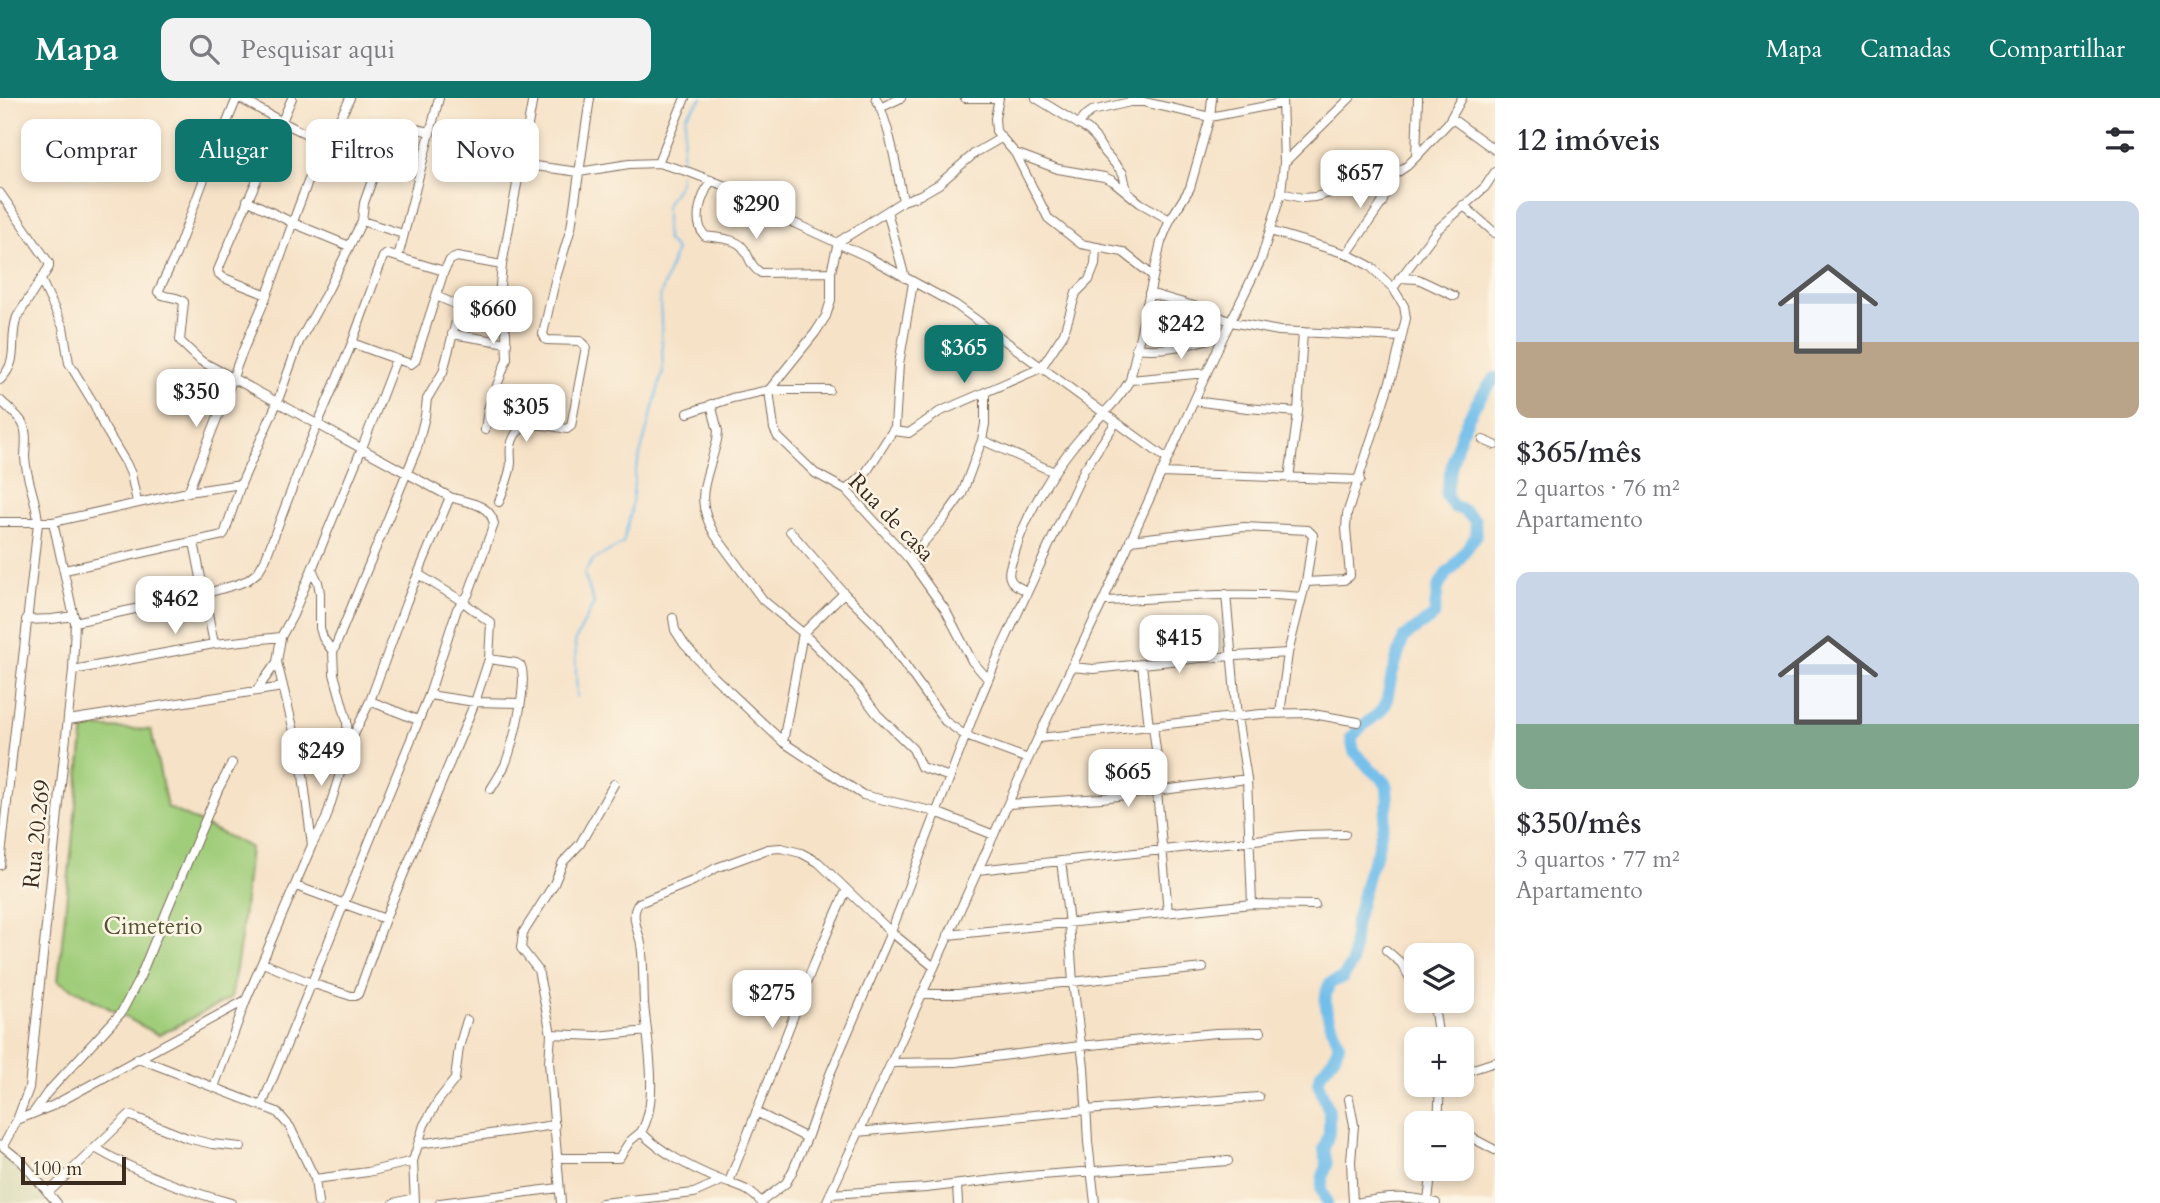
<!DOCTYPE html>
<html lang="pt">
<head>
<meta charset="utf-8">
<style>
	:root { --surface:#fff; --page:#f2f2f3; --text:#2b2b33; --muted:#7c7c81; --accent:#0f766e }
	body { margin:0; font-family:Cardo,serif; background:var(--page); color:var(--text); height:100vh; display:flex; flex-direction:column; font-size:26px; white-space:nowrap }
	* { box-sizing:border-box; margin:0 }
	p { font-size:23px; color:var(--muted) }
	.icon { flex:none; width:38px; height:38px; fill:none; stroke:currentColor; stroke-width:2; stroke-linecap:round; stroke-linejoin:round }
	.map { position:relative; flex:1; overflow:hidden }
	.sheet { display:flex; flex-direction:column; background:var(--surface); width:665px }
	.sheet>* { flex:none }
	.banner { position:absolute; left:21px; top:21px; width:665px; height:63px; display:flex; gap:14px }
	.fabs { position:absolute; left:1404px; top:845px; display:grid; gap:14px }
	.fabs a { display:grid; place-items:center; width:70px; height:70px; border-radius:14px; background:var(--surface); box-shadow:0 4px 10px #0003; font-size:35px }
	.scale { position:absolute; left:21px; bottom:18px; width:105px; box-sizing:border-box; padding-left:7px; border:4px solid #3b2a1e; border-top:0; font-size:19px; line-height:24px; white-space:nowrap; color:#3b2a1e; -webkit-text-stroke:5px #fcf5e5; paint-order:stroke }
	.price { position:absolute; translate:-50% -60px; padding:0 16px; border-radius:14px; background:#fff; color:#222; font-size:23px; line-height:46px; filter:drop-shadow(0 2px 4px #0008) }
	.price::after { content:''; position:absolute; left:50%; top:42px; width:21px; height:16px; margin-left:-10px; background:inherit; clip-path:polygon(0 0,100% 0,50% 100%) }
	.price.selected { background:var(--accent); color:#fff }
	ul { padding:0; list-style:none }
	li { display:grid; align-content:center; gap:14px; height:371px; padding:0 21px }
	li span { display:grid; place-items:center; height:217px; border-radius:14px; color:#555 }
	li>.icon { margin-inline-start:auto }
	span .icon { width:126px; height:126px; fill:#fffc; stroke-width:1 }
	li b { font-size:30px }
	h2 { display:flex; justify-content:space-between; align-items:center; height:84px; padding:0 21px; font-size:30px }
	.tag { padding:0 24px; border-radius:14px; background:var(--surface); box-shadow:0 4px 10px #0003; font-size:24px; line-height:63px }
	.tag.selected { background:var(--accent); color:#fff }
	header { display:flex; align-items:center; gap:42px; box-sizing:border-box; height:98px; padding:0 35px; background:var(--accent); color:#fff }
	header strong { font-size:33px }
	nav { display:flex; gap:38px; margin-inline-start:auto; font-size:24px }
	.search { width:490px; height:63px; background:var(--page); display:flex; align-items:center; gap:18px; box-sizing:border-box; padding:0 24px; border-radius:14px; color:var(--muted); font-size:26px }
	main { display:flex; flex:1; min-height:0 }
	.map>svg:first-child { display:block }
</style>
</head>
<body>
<header>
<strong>Mapa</strong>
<div class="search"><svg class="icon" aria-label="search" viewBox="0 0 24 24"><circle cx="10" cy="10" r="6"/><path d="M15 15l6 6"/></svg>Pesquisar aqui</div>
<nav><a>Mapa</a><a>Camadas</a><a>Compartilhar</a></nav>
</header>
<main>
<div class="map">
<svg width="1495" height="1105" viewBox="0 0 1495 1105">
	<rect width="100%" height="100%" fill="#fcf5e5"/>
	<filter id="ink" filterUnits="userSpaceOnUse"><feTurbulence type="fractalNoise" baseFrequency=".0143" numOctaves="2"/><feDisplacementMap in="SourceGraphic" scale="14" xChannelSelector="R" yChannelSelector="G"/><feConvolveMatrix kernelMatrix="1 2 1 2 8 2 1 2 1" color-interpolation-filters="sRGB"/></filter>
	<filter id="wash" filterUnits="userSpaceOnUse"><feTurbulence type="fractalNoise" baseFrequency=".00686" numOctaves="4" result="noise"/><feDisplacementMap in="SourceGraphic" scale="28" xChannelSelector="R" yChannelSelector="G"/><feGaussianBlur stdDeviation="1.57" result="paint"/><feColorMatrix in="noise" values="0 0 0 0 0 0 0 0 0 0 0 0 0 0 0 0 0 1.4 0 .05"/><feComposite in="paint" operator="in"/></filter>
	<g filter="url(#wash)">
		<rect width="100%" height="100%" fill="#f6e2c7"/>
		<path fill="#deddbb" d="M 0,1058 L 13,1065 L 48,1105 L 0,1105 Z"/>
		<path fill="#a0cd7a" stroke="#6e7c4c" stroke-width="2" d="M 84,629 L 151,632 L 167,709 L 250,749 L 241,840 L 231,900 L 159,937 L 58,883 Z"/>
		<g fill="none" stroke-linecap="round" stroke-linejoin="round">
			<path stroke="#71beeb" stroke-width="2" d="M 681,67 L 686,18 L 702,0
				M 577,600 L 575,543 L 594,505 L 584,476 L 592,463 L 623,445 L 631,414 L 635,375 L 663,273 L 660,199 L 676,152 L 666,141 L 666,107 L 680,84 L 680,76"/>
			<path stroke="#71beeb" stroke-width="12" d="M 1327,1105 L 1321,1091 L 1323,1078 L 1327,1067 L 1324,1051 L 1329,1035 L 1329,1013 L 1318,984 L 1321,975 L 1334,959 L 1339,946 C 1331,926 1319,905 1330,885 L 1343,880 L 1352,865 L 1355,827 L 1369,773 L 1376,757 L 1388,704 L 1387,689 L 1382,680 L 1371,672 L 1354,653 L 1351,640 L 1361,629 L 1378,616 L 1386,606 L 1392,576 L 1404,539 L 1434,518 L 1438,490 L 1446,476 L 1453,470 L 1476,438 L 1475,422 L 1463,412 L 1454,409 L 1446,398 C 1453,352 1464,316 1495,280"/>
		</g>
	</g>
	<g filter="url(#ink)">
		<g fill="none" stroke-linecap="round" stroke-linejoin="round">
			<g stroke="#7c6a59" stroke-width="10">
				<path id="minor" d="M 239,0 C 276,19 333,59 375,50 C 389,48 400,32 414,31 C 419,31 425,33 430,34
					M 876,0 C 891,32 896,69 903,103
					M 965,0 L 997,0
					M 999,0 L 995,20 L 996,33 L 1015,55 L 1048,120 L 1081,146 L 1123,154 L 1153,178
					M 1036,0 L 1088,32 L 1095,39 L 1103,52 L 1123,75 L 1127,93
					M 880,10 L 901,0
					M 1451,20 L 1495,52
					M 1079,27 L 1084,19 L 1092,13 L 1130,4 L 1144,4 L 1210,19 L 1282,5
					M 1015,55 L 1058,71 L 1104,79 L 1113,83 L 1140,105 L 1170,122
					M 1416,59 L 1448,25 L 1462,0
					M 658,65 L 685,0
					M 1284,65 L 1350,0
					M 520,66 L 579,74 L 629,66 L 658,65 L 689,74 L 728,89 L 794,125 L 868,159 L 956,207 L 1167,361
					M 711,82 C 702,98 691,122 705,138 C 717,140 737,140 744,151 C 750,160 750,168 761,175 L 831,174
					M 0,95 L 49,165 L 49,169 L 17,219 C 8,244 21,261 0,282
					M 1281,95 L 1302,100 L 1315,99 L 1392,78 L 1407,68 L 1416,59 L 1418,0
					M 247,102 L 293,125 L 349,148
					M 1463,107 L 1495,135
					M 887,113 L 905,180
					M 362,123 L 364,105 L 384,48
					M 1347,156 L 1382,105 L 1392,78
					M 398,159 L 439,0
					M 444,173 L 450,162 L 457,159 L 502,167 L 533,0
					M 1399,180 L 1418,181 L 1454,198
					M 41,182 L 63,229 L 69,265 L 94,306 L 103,327 L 126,365 L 131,376 L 137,404
					M 1393,190 L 1437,132 L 1485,89 L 1495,74
					M 1149,195 L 1201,210 L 1231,224 L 1279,233 L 1401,239
					M 267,197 L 224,180 L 219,176 L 218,172 L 292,0
					M 452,236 L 507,245
					M 352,245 L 396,261
					M 1136,250 C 1168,254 1193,245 1224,237
					M 1130,282 L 1206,275
					M 0,302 C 7,309 18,317 23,326 C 28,336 25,349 25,359 C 26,382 37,402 38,425 L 0,767
					M 1194,303 L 1247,310 L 1298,314
					M 711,306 L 718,333 L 717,342 C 708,381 692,398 715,437 L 763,502 L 803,535 L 856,588 L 877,616 L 913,651 L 921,669 L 950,679
					M 688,315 L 732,300 L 769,292 L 829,292
					M 485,332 L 488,311 L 507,261 L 506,234 L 498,209 L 502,167
					M 894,333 L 909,335 L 939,314 L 1041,270 L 1064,235 L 1076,195 L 1089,182 L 1095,167 L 1096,150
					M 982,342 L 1054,374
					M 1483,342 L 1495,347
					M 1161,375 L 1360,382
					M 1289,380 L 1298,314 L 1303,234
					M 846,392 L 867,373 L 895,329 L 899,266 L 913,185
					M 188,394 L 233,280 L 201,263 L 182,245 L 180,242 L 184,204 C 177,197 164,201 158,194 L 176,156 L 207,73 L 237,0
					M 499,404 C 503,392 510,378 511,365 C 511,360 510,354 511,348 C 517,318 546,327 567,331 L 571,328 L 586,249 L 580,243 L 546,242 L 543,236 L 555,183 L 571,130 L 590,0
					M 0,424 L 53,424 L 188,394 L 241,386
					M 790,433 L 844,495 L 878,529 L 945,623 L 966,638 L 1028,661
					M 1130,442 L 1244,429 L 1308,432 L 1313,437 L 1306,484
					M 194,444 L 214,546
					M 909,461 L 944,421 L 962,396 L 982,342 L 985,326 L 985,294
					M 312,471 L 318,484 L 320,495 L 320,530 L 323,540 L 333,554
					M 65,472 L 223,437 L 225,434 L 241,386 L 277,305 L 299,244 L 328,192 L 362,123 L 403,136
					M 1027,493 C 1021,490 1012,487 1010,480 C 1007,473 1013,462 1015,454 C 1026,415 1054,370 1081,339 C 1098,320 1117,305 1130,282 L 1161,144 L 1170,122 L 1190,90 L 1210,19 L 1212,0
					M 1226,496 L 1237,619 L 1247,681 L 1252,806
					M 1103,503 C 1170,500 1235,493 1302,499 L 1306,484 L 1344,482 L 1350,478 L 1346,430 L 1347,416 L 1395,268 L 1406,220 L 1404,208 L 1393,190 L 1370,168 L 1347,156 L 1270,133
					M 673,520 L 675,532 L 684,546 L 713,578 L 783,644 L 863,697 L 936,714 L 994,737
					M 26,522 L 52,521 L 74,518
					M 75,524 L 204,496 L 238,486 L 248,482 L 258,474 L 265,462 L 305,356 L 352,245 L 383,159 L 387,156 L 444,173 L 415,263 L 411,266 L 396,261 L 362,350 L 293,517 L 281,539 L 277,564 L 301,662 L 312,747
					M 489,561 L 516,565 L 521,568 C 528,587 513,647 505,667 C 501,675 496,683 491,691
					M 1142,566 L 1149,629
					M 1071,569 L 1094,571 L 1200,560 L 1288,555
					M 73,572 L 214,546 L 281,539
					M 988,581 L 972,563 L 946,513 L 909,461 L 846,392 L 815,375 L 778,339 L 774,331 L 769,292 L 815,235 L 826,218 L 831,202 L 831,174 L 838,144 L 903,103 L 920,97 L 939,86 L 975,55 L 1001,40
					M 256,593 L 277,564
					M 429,597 L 475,604 L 520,605
					M 370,603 L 418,622
					M 1280,616 L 1288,555 L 1302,499
					M 68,622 L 283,589
					M 1153,628 L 1161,692
					M 1039,640 L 1261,616 L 1307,615 L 1358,624
					M 783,644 L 803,535 L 844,495
					M 348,646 L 347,623 L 334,576 L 333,554 L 417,350 L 425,318 L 427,301 L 443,274 L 459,212 L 457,207 L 436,198
					M 1157,693 L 1168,814
					M 1008,706 L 1102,700 L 1247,681
					M 1061,763 L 1069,825 L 1073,885 L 1084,969 L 1088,1044 L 1095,1105
					M 978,772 L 1300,737 L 1345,736
					M 296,788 L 385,821
					M 948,837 L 1252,806 L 1315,807
					M 1386,852 L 1401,865 L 1416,890
					M 263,865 L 311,885 L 351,898 L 355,898 L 358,896 L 385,821 L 475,604 L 489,561 L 491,525 L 462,503 L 418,476
					M 922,896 L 958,896 L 1203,870
					M 1427,903 L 1435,914 L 1439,942
					M 551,936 L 597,938 L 647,933
					M 138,960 L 277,1014 L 290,1029 L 315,1081 L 318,1105
					M 891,965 L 955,964 L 1080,948 L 1216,935 L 1261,934
					M 1461,975 L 1495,964
					M 214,989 L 246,902 L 312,747 L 326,721 L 348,649 L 370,603 L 406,505 L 450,399
					M 1349,1001 L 1354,1027 L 1351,1063 L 1353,1105
					M 262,1007 L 429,597 L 457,511 L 468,497 L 494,426 C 490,405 468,405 450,399 L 233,280 C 242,250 257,223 268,194 C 284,152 297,108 315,67 C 325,44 340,23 350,0
					M 756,1014 L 807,1040
					M 33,1015 L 47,995 L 121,915 L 140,879 L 168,810 L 218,692 L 232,665
					M 17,1022 L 52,1008 L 246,902
					M 1438,1026 L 1440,987
					M 858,1034 L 1086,1012 L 1259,999
					M 1461,1034 L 1495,1052
					M 418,1046 L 555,1027
					M 1,1047 L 21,1063 L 57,1105
					M 3,1048 L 17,1022 L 29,990 L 73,572 L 75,524 L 53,424
					M 95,1050 C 138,1075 183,1092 231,1105
					M 558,1060 L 619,1060 L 630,1043 L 641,1034
					M 315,1081 L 368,1074 L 413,1063
					M 729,1084 L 815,863 L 846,793
					M 957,1087 L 958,1105
					M 48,1095 L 129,1017 L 187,1040 L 212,1046 L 241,1049
					M 830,1096 L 926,1090 L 1028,1078 L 1228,1063
					M 1428,1102 L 1432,1071
					M 761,1104 L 786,1085 L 792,1074 L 807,1040 L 830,976 L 891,834 L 975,613 L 1001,551 L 1084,372 L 1116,324
					M 394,1105 L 414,1100
					M 415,1105 L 413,1063 L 424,1027 L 438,1003 L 455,981 L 459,949 L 467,922
					M 440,1105 L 559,1090
					M 561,1105 L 549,964 L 551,936 L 538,872 L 521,850 L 523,835 L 554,786 L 563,764 L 580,746 L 614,686
					M 602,1105 L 694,1095 L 721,1083
					M 762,1105 C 747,1088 737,1089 718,1081 C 693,1071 660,1054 641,1034 C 660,1004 647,941 644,906 C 643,886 644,866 641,846 C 639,834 629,816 639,805 L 693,783 L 716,770 L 768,751 L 781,750 L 801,755 L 818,764 L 891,834 L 934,869
					M 826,1105 L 891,965 L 1028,661 L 1103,503 L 1224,237 L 1261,162 L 1281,95 L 1284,65 L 1282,0
					M 1355,1105 C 1382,1100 1409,1096 1436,1105"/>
			</g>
			<use href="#minor" stroke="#fff" stroke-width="8"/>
		</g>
	</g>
	<g text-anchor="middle" stroke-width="5" stroke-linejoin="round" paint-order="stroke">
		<g font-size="23" fill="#3b2a1e" stroke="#fcf5e5">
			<text transform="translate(892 419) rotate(46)" y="8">Rua de casa</text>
			<text transform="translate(36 736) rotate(-84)" y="8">Rua 20.269</text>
		</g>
		<g font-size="23" fill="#545335" stroke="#fcf5e5">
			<text x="153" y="836">Cimeterio</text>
		</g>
	</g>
</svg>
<div class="fabs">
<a><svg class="icon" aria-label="layers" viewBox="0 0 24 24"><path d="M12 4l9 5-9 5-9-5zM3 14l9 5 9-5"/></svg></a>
<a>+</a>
<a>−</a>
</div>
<div class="scale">100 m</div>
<b class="price" style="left:1360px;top:112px">$657</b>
<b class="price" style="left:756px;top:143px">$290</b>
<b class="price" style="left:493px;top:248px">$660</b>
<b class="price" style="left:1181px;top:263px">$242</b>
<b class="price selected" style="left:964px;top:287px">$365</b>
<b class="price" style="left:196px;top:331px">$350</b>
<b class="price" style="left:526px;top:346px">$305</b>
<b class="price" style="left:175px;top:538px">$462</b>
<b class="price" style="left:1179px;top:577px">$415</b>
<b class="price" style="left:321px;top:690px">$249</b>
<b class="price" style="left:1128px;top:711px">$665</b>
<b class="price" style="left:772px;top:932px">$275</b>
<div class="banner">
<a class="tag">Comprar</a>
<a class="tag selected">Alugar</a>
<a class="tag">Filtros</a>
<a class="tag">Novo</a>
</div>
</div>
<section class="sheet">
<h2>12 imóveis<svg class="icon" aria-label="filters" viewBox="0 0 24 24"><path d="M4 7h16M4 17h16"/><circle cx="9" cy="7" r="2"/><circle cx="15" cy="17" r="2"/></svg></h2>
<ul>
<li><span style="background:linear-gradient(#c9d6e8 65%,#b9a48a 0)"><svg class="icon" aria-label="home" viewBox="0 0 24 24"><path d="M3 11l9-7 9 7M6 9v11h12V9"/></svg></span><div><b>$365/mês</b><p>2 quartos · 76 m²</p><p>Apartamento</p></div></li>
<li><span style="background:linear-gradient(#c9d6e8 70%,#7fa58c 0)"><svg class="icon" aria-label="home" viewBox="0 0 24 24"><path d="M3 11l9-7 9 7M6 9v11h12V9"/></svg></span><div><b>$350/mês</b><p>3 quartos · 77 m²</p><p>Apartamento</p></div></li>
</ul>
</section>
</main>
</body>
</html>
